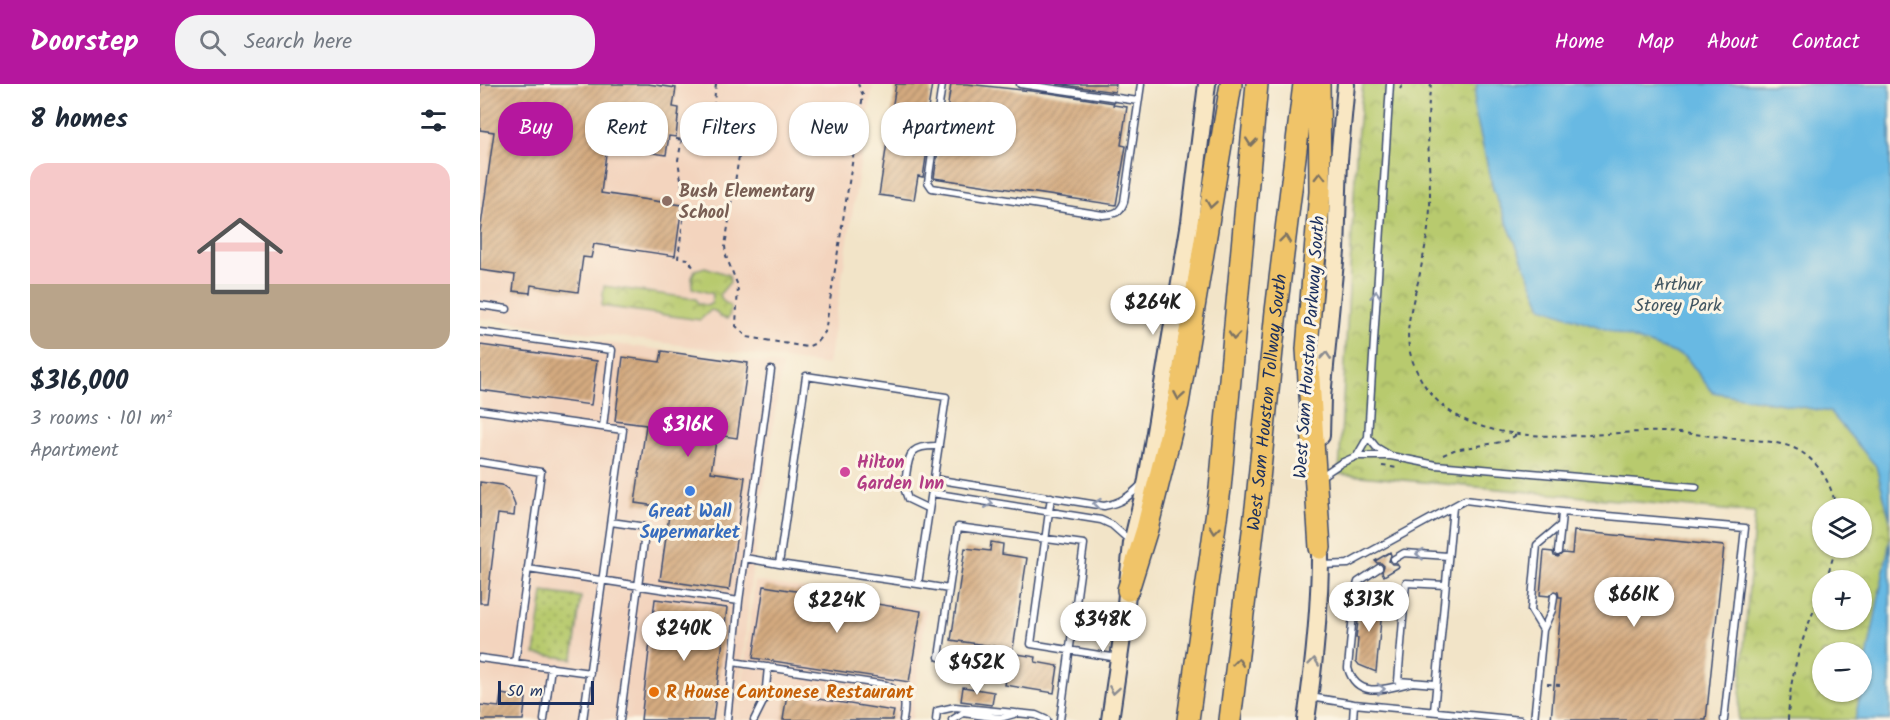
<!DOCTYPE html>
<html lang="en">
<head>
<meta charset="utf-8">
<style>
	:root { --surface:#fff; --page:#f2f2f3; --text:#1f2937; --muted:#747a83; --accent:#b5179e }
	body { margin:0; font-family:Kalam,sans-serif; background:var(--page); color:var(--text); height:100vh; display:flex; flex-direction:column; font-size:22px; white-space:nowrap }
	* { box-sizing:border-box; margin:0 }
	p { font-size:20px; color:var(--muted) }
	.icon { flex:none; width:33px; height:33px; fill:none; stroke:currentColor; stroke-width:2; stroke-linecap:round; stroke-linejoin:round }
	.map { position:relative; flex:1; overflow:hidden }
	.panel { display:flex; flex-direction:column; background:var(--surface); width:480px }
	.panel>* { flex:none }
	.hud { position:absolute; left:18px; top:18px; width:570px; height:54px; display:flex; gap:12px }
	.tools { position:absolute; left:1332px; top:414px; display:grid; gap:12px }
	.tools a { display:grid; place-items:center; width:60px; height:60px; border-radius:50%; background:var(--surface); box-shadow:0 2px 4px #0004; font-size:30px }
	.scale { position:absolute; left:18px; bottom:15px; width:96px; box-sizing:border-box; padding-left:6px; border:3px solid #1b2f5e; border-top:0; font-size:16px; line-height:21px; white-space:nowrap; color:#1b2f5e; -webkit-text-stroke:4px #fcf5e5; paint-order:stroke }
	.price { position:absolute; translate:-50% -51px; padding:0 14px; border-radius:21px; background:#fff; color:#222; font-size:20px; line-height:39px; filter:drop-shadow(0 2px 3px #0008) }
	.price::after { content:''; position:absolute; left:50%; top:36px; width:18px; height:14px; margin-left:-9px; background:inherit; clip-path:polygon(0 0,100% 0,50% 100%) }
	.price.current { background:var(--accent); color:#fff }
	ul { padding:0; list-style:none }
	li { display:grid; align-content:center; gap:12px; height:318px; padding:0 30px }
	li span { display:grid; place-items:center; height:186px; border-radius:18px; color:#555 }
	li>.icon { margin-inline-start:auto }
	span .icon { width:108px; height:108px; fill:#fffc; stroke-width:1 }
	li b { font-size:26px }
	h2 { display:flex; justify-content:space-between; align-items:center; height:72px; padding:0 30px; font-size:26px }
	.chip { padding:0 21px; border-radius:24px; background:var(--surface); box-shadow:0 2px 4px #0004; font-size:21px; line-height:54px }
	.chip.current { background:var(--accent); color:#fff }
	header { display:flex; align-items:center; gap:36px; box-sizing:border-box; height:84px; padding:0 30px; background:var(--accent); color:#fff }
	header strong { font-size:28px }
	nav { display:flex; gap:33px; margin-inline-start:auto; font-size:21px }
	.search { width:420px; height:54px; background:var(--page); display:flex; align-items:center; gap:15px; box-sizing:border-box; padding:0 21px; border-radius:24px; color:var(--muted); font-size:22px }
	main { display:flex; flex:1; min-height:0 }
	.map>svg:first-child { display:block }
</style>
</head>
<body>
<header>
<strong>Doorstep</strong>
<div class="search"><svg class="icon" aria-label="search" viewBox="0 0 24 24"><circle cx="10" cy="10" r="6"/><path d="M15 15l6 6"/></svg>Search here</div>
<nav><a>Home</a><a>Map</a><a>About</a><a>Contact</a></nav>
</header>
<main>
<section class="panel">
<h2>8 homes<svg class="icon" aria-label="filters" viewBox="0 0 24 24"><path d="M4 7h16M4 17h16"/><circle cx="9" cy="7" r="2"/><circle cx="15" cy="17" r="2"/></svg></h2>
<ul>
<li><span style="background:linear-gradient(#f6c9c9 65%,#b9a48a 0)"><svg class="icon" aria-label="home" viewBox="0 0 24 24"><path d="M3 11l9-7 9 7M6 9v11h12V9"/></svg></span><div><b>$316,000</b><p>3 rooms · 101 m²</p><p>Apartment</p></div></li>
</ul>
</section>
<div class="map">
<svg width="1410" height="636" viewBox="0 0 1410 636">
	<defs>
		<pattern id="grass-dots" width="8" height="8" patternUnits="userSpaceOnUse" patternTransform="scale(1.5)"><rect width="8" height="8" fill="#b8ca6e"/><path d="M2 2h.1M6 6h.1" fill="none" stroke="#95a45e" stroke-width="1.8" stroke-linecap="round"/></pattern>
		<pattern id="park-crowns" width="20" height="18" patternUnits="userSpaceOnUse" patternTransform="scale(1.5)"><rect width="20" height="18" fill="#b8ca6e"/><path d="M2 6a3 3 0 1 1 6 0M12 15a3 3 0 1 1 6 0" fill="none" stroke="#95a45e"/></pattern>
		<pattern id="building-hatch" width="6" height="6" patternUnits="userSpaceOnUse" patternTransform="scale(1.5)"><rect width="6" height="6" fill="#d4aa7f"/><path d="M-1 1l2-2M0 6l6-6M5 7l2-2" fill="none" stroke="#ab8b6b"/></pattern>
	</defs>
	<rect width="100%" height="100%" fill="#fcf5e5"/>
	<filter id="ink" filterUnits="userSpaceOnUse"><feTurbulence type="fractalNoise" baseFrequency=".0167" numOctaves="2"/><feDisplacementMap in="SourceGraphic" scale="12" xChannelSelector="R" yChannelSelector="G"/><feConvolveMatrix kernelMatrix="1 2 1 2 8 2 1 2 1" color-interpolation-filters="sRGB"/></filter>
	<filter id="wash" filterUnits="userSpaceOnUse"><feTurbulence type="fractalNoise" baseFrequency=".008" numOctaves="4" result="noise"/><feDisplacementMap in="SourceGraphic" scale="24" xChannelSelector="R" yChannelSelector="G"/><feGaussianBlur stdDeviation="1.35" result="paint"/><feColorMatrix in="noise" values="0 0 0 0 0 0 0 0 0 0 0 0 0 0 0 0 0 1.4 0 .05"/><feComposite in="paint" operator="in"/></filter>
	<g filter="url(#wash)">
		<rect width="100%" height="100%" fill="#f2e4c8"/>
		<path fill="#f3d4be" d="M 0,0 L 393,0 L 348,281 L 0,234 Z
			M 0,243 L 302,281 L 272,485 L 257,636 L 0,636 Z
			M 275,497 L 446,525 L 432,636 L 258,636 Z"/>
		<path fill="url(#grass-dots)" stroke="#6a7c66" stroke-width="1.5" d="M 63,508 L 101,513 L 93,575 L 55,570 Z"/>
		<path fill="url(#park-crowns)" stroke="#6a7c66" stroke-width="1.5" fill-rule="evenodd" d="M 883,0 L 1410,0 L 1410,636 L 1258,636 L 1275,429 L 859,390 L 877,55 ZM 1342,424 L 1382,424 L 1382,464 L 1342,464 ZM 1342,496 L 1382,496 L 1382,536 L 1342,536 ZM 1342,568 L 1382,568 L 1382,608 L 1342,608 Z
			M 225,183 L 249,191 L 250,198 L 240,210 L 242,216 L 251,223 L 249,233 L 247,235 L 240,233 L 235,227 L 231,226 L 220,236 L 122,222 L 124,202 L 216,215 L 218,219 L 227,222 L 232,219 L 233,210 L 212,204 L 212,193 L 215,186 Z"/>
		<path fill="#68b9e3" stroke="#4274a0" stroke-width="1.5" d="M 997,0 L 1410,0 L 1410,436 L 1396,382 L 1350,328 L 1232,308 L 1206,273 L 1062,223 L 1013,105 L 994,23 Z
			M 1410,456 L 1410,636 L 1375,636 Z"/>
		<g id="blocks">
			<path fill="url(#building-hatch)" d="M 0,0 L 168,0 L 196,4 L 193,23 L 199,24 L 196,53 L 189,52 L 186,71 L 127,62 L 121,109 L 202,121 L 195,172 L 114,160 L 111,174 L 103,173 L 98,208 L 51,201 L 50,209 L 33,207 L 35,191 L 0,186 L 0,149 L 14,48 L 0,46 Z
				M 416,0 L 452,0 L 447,31 L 452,32 L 443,93 L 438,92 L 434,116 L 399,111 Z
				M 471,0 L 487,0 L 569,9 L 634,19 L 633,21 L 647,23 L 641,61 L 646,62 L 636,121 L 454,94 L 463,33 L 466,34 Z
				M 577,0 L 636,0 L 635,8 Z
				M 0,261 L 117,277 L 111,321 L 0,306 Z
				M 182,267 L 268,279 L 257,354 L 237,351 L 231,388 L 265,393 L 249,506 L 180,496 L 190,424 L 155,419 L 166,341 L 135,337 L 143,273 L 180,278 Z
				M 0,398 L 22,401 L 29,406 L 35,421 L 34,432 L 18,430 L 7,519 L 0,519 Z
				M 1094,447 L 1244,462 L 1226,636 L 1071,636 L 1082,513 L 1079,513 L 1078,508 L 1074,507 L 1069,512 L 1060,511 L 1064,467 L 1073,468 L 1074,472 L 1078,473 L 1083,469 L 1092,470 Z
				M 511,458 L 523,460 L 522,470 L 547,474 L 533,565 L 471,556 L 485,464 L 510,467 Z
				M 910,468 L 911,471 L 909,477 L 912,480 L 917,480 L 919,483 L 904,492 L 902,488 L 904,482 L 901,479 L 897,479 L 895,477 Z
				M 284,502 L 441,527 L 429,598 L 273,574 Z
				M 881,514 L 903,516 L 896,588 L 879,581 L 876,577 L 878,554 L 876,554 Z
				M 175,515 L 247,524 L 233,636 L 161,636 Z
				M 531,569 L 556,573 L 555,578 L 578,582 L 574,609 L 525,601 Z
				M 483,603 L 514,608 L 512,621 L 481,617 Z
				M 21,610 L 46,614 L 43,636 L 0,636 L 0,621 L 19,623 Z
				M 307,610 L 414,627 L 412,636 L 303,636 Z"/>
		</g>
	</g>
	<g filter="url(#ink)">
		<use href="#blocks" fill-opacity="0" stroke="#3b4a6e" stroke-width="1.5"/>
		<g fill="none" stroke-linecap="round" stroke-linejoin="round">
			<g stroke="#3b4a6e" stroke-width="9">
				<path id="lane" d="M 462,0 L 448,98 L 452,104 L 623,131 C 635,130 640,129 644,118 L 661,0
					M 540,0 L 658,17
					M 0,221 L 27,225
					M 0,248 L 132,266 L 123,343
					M 0,326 L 143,346 L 103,636
					M 888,353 L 896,363 L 911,372
					M 877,372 L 888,353 L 910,0
					M 0,378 L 61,388 L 35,579
					M 426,392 C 429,367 432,361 459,362
					M 840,393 L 861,379 L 877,372 L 911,372 L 956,381 L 1216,403
					M 454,395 L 624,422 C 641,419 650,412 662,400
					M 424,404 L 428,415 L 449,425
					M 452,409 L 621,436 L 632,441 L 649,456
					M 571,413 L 551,560 L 638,574
					M 1082,428 L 1265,444 L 1244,636
					M 131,438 L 166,443 L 140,636
					M 1078,468 L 1081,441
					M 265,474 L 299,480 L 326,292 L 466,313 L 438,500 L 299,480
					M 914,475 L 924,469 L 968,472
					M 841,481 L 868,480 L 985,416 L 1082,428 L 1081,441 L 1057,461 L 1051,526 L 1063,546 L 1054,636
					M 899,484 L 878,498 L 875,508 L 868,584 C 877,617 909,604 933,598
					M 48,485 L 259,517
					M 438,500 L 469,505 L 478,443 L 604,460 L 580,636
					M 469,505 L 459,573 L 512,582
					M 1063,546 L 1072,526 L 1074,512
					M 0,574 L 110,589
					M 253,578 L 406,601 C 425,611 427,615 423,636
					M 955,600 L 918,597 L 926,499 L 965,501
					M 830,613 L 874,620 L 1041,636
					M 954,627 L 973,423
					M 64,636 L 71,583
					M 247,636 L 259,517 L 291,286
					M 274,636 L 285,614 L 288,583
					M 456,636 L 457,627 L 475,623 L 556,631 L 567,636
					M 472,636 L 483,629 L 520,634 L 534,630
					M 873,636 L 874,620"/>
			</g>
			<g stroke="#3b4a6e" stroke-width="20">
				<path id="secondary" d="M 841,352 L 842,313 L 856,167 L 859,76 L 866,0
					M 630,636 L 644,540 L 652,459 L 667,396 L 710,138 L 727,0
					M 826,636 C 835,575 841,514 840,453"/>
			</g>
			<g stroke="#3b4a6e" stroke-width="24">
				<g id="highway">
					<path d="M 839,0 L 840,108 L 827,265 L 840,464"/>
					<path d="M 648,506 L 667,445 L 698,320 L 751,0"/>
					<path d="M 708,636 L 740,405 L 777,0"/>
					<path id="s1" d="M 750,636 L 777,415 L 796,227 L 824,0"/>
				</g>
			</g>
			<path stroke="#3b4a6e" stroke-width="2" stroke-dasharray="4.5 4.5" stroke-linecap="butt" d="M 236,0 C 234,16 232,29 242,43 C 249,52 255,53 260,66 L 245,162 L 246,172 L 258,202 L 256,242 L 267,253 L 327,263 L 336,259 L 345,248 L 383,11 L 378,0
				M 951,0 C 945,38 950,75 950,113 C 951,139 944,168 939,194 C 932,222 922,250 933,278 C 967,371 1083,351 1161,348 C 1193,347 1224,351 1256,355 C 1270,356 1286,356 1301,360 C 1332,366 1351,395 1356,424
				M 920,5 L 923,0
				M 196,55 L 259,63
				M 202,55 L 198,76 L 205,122 L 198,174 L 208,175 L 215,186
				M 963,371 L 974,366 L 1027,357 L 1039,349
				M 902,382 L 918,384
				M 1346,496 L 1356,464
				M 1067,600 L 1080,601
				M 1308,636 C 1310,584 1323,553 1342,506"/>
			<use href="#lane" stroke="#fff" stroke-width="6"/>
			<use href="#secondary" stroke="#f9e7c3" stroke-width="16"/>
			<use href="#highway" stroke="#f0c469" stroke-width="21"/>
		</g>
		<defs><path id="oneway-chevron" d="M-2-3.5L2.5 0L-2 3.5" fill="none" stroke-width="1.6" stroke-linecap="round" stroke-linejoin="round" transform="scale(1.5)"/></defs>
		<g stroke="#7b7263">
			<use href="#oneway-chevron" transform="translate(771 58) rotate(96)"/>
			<use href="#oneway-chevron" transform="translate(840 92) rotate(-90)"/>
			<use href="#oneway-chevron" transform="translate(731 120) rotate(99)"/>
			<use href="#oneway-chevron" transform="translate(805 155) rotate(-83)"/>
			<use href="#oneway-chevron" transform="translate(754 252) rotate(95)"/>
			<use href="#oneway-chevron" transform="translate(699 312) rotate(100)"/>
			<use href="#oneway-chevron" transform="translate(735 446) rotate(97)"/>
			<use href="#oneway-chevron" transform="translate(758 578) rotate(-83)"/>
		</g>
		<g stroke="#8d97ae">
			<use href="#oneway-chevron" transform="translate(896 211) rotate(-87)"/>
			<use href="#oneway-chevron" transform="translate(509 419) rotate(10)"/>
			<use href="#oneway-chevron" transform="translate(617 420) rotate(-174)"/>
			<use href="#oneway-chevron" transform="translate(940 470) rotate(-176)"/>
			<use href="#oneway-chevron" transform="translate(901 605) rotate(-2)"/>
		</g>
		<g stroke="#8a8b90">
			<use href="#oneway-chevron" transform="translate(846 272) rotate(-85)"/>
			<use href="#oneway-chevron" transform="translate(834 578) rotate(-84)"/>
			<use href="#oneway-chevron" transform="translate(634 606) rotate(99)"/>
		</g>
	</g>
	<circle fill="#8d6e63" stroke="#fcf5e5" stroke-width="2" cx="187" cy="117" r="6"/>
	<circle fill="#d1479c" stroke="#fcf5e5" stroke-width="2" cx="365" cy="388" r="6"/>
	<circle fill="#3f7fe0" stroke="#fcf5e5" stroke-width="2" cx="210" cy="407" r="6"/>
	<circle fill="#e8710a" stroke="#fcf5e5" stroke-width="2" cx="174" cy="608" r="6"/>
	<g text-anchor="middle" stroke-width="6" stroke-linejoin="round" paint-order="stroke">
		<g font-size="18" font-weight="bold" fill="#785e54" stroke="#fcf5e5" text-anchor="start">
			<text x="199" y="113">Bush Elementary<tspan x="199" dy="21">School</tspan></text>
		</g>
		<g font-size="18" fill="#425662" stroke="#fcf5e5">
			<text x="1198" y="206">Arthur<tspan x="1198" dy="21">Storey Park</tspan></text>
		</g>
		<g font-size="18" fill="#1b2f5e" stroke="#fcf5e5">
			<text transform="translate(829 263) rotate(-86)" y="6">West Sam Houston Parkway South</text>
			<text dy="6" stroke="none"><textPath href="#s1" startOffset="320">West Sam Houston Tollway South</textPath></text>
		</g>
		<g font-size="18" font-weight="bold" fill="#b23c85" stroke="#fcf5e5" text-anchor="start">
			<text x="377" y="384">Hilton<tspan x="377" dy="21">Garden Inn</tspan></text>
		</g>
		<g font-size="18" font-weight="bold" fill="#366cbe" stroke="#fcf5e5">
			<text x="210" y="433">Great Wall<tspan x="210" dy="21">Supermarket</tspan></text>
		</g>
		<g font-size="18" font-weight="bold" fill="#c56008" stroke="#fcf5e5" text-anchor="start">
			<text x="186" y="614">R House Cantonese Restaurant</text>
		</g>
	</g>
</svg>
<div class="tools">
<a><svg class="icon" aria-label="layers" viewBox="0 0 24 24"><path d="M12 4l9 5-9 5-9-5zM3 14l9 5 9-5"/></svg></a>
<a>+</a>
<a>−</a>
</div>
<div class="scale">50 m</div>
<b class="price" style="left:673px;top:252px">$264K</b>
<b class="price current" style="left:208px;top:374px">$316K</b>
<b class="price" style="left:1154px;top:544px">$661K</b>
<b class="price" style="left:889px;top:549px">$313K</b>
<b class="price" style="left:357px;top:550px">$224K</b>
<b class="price" style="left:623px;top:569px">$348K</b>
<b class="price" style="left:204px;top:578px">$240K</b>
<b class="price" style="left:497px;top:612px">$452K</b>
<div class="hud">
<a class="chip current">Buy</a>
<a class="chip">Rent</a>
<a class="chip">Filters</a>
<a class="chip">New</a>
<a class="chip">Apartment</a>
</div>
</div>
</main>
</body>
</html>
